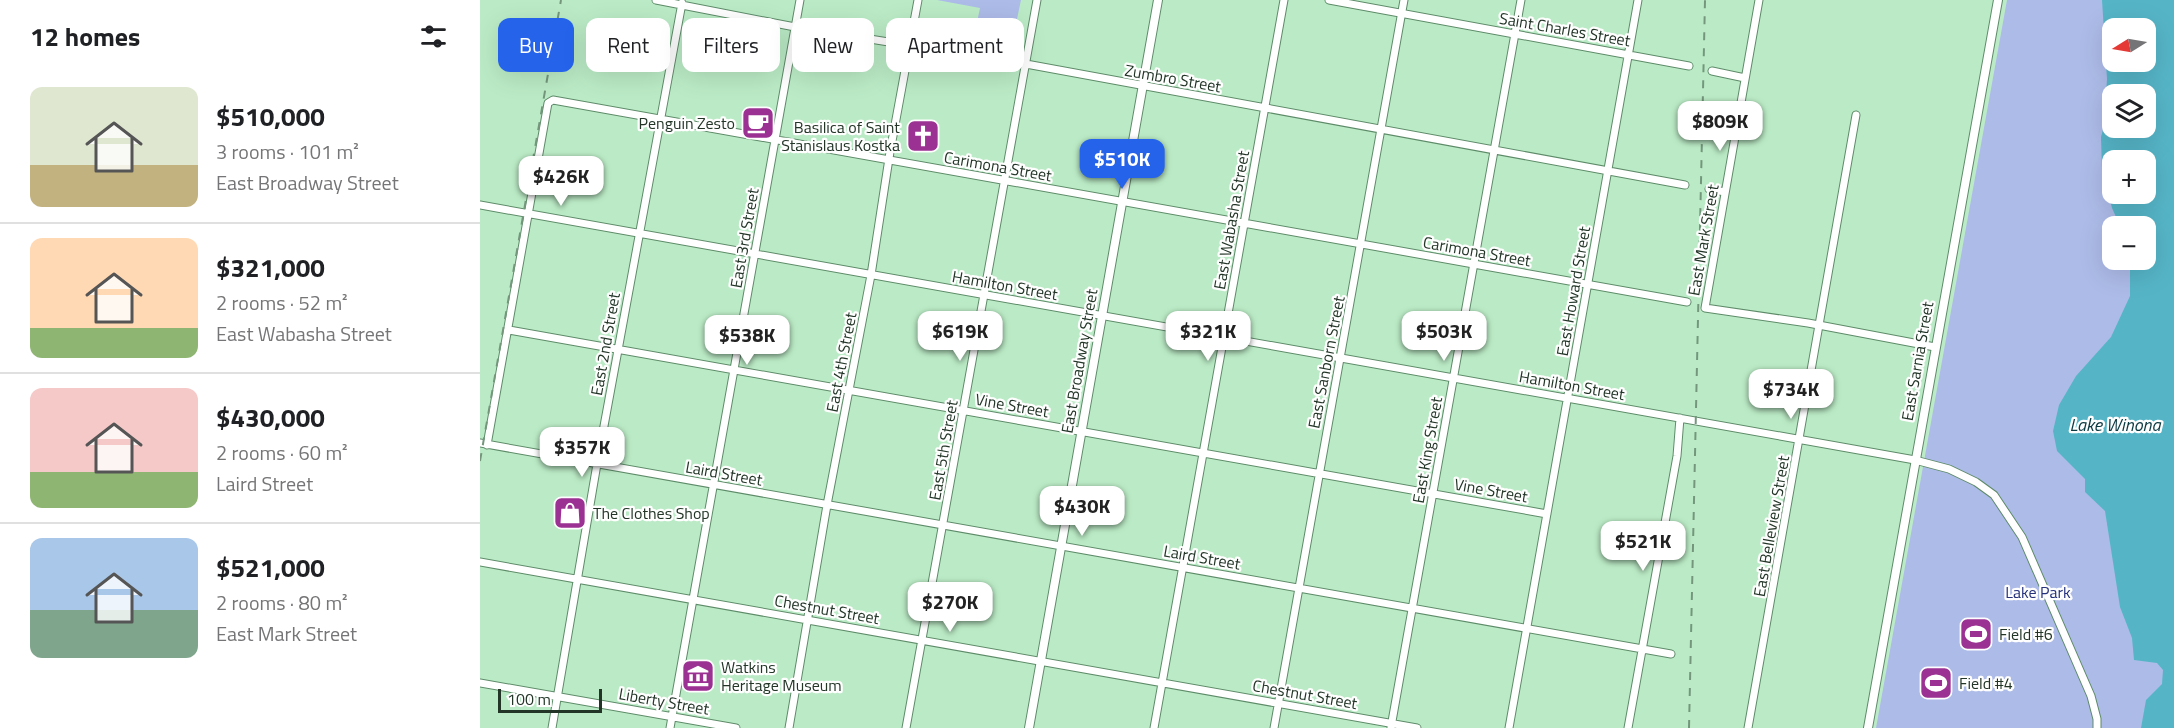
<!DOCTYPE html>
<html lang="en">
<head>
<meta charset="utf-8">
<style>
	:root { --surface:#fff; --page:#f6f6f6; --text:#202124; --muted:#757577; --line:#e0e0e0; --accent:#2563eb }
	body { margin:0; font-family:"Titillium Web",sans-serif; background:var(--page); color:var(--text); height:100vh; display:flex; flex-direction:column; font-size:22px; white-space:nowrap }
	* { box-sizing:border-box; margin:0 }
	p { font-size:20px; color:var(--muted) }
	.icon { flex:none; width:33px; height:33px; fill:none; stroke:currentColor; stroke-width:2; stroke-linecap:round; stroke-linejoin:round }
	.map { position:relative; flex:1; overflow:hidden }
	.drawer { display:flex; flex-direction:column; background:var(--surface); width:480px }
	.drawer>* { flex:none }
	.hud { position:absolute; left:18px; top:18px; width:570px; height:54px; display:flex; gap:12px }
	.needle { width:39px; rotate:259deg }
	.buttons { position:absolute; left:1622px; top:18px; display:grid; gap:12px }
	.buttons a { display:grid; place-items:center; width:54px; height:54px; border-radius:12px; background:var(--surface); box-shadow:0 6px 24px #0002; font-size:30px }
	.scale { position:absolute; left:18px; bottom:15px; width:104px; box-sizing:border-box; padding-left:6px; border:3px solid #223527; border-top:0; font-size:16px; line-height:21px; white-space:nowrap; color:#223527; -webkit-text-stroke:4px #fefefe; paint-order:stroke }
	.price { position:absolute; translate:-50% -51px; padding:0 14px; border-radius:12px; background:#fff; color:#222; font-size:20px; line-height:39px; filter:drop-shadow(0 2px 3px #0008) }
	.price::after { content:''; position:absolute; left:50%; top:36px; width:18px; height:14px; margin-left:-9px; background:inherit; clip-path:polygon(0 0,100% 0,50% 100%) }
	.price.current { background:var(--accent); color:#fff }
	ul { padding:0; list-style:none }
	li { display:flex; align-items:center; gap:18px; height:150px; padding:0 30px }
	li+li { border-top:2px solid var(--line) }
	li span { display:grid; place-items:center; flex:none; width:168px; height:120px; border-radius:12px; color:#555 }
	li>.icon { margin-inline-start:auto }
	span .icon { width:72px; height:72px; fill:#fffc; stroke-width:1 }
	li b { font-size:26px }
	h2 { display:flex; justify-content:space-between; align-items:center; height:72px; padding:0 30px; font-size:26px }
	.tag { padding:0 21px; border-radius:12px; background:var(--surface); box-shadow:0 6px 24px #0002; font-size:21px; line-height:54px }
	.tag.current { background:var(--accent); color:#fff }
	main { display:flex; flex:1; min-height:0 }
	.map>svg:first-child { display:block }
</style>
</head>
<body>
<main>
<section class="drawer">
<h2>12 homes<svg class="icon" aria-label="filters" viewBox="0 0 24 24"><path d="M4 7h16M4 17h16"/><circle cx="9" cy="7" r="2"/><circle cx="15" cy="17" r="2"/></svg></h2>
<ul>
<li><span style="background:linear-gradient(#dfe7d0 65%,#c2b280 0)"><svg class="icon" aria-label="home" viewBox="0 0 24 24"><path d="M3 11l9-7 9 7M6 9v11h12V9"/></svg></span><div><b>$510,000</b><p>3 rooms · 101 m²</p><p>East Broadway Street</p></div></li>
<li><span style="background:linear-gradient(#ffd9b3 75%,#8fb573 0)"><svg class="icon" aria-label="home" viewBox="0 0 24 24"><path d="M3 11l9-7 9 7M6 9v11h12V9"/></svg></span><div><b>$321,000</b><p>2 rooms · 52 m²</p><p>East Wabasha Street</p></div></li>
<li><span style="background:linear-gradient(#f6c9c9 70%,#8fb573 0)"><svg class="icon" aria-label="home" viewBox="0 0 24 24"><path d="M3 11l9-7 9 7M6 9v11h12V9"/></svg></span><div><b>$430,000</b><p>2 rooms · 60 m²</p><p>Laird Street</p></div></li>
<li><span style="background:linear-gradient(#a9c7e8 60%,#7fa58c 0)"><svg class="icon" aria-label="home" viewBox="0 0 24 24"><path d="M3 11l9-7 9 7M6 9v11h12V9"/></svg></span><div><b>$521,000</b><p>2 rooms · 80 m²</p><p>East Mark Street</p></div></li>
</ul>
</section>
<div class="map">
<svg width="1694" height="728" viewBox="0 0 1694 728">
	<rect width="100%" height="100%" fill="#bbebc6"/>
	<path fill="#adbbe8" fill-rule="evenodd" d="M 457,0 L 541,0 L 530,52 L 492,46 L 500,8 Z
		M 1527,0 L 1694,0 L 1694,728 L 1396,728 ZM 1632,28 L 1665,28 L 1665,62 L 1632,62 ZM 1632,94 L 1665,94 L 1665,128 L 1632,128 ZM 1632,160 L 1665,160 L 1665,194 L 1632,194 ZM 1632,226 L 1665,226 L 1665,260 L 1632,260 Z"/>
	<path fill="#55b5c7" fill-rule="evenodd" d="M 1622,0 L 1694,0 L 1694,728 L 1661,728 L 1666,700 L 1682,684 L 1683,670 L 1677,663 L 1654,660 L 1652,638 L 1640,607 L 1625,511 L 1605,492 L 1605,479 L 1577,451 L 1573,431 L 1579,405 L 1596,376 L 1631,337 L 1650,296 L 1650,260 L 1665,260 L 1665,226 L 1640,226 L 1632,208 L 1622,170 L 1621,137 L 1624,126 L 1627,79 ZM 1632,28 L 1665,28 L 1665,62 L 1632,62 ZM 1632,94 L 1665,94 L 1665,128 L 1632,128 ZM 1632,160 L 1665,160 L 1665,194 L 1632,194 Z"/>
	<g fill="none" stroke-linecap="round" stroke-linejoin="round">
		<g stroke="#5e8b69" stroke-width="9">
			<path id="minor" d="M 176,0 L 315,27 L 546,64 L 1205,185
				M 849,0 L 1209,66
				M 1279,0 L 1225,308 L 1328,323 L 1455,347
				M 1232,71 L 1265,78
				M 1229,189 L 1245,192
				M 0,205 L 1435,460 L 1469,469 L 1496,482 L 1514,495 L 1542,537 L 1611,696 L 1617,719 L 1617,728
				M 29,330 L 1067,514
				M 0,443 L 1191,654
				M 7,445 L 68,103 L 73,100 L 1207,302
				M 0,562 L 937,728
				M 0,683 L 256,728
				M 911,727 L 1041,0
				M 72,728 L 117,464 L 202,3
				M 190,728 L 320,0
				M 309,728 L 347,505 L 391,275 L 410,152 L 438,0
				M 426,728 L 557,0
				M 674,728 L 804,0
				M 794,728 L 924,0
				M 1029,728 L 1158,0
				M 1148,728 L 1197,456 L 1200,418
				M 1268,728 L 1376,115"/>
		</g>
		<g stroke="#5e8b69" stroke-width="10">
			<path id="major" d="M 549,728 L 678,0
				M 1388,728 L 1518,0"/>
		</g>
		<use href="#minor" stroke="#fff" stroke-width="7"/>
		<use href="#major" stroke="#fff" stroke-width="8"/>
		<path stroke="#74977c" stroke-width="2" stroke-dasharray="8 8" stroke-linecap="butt" d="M 0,461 L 81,0
			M 1209,728 L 1225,0"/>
	</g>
	<defs>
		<g id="cafe-square" transform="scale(1.725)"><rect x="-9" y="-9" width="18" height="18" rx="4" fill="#9b3192" stroke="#fefefe"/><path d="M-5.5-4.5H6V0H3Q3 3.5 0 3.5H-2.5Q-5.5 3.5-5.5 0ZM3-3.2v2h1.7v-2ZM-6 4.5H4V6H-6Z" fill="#fff"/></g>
		<g id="church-square" transform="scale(1.725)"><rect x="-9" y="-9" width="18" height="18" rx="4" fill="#9b3192" stroke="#fefefe"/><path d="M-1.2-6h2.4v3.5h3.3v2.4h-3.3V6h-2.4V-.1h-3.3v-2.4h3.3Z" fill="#fff"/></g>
		<g id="shop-square" transform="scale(1.725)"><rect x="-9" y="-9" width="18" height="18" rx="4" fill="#9b3192" stroke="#fefefe"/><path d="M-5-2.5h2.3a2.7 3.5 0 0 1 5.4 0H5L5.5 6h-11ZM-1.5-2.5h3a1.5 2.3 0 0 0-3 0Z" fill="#fff"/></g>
		<g id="stadium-square" transform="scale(1.725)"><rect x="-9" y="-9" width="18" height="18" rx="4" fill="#9b3192" stroke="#fefefe"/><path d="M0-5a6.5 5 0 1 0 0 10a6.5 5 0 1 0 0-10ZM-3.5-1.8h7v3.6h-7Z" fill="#fff"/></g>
		<g id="museum-square" transform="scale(1.725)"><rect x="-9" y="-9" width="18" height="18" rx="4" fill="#9b3192" stroke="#fefefe"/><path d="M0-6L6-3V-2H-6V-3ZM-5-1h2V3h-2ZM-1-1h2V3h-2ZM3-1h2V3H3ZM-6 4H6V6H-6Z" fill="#fff"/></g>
	</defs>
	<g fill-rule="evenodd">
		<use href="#cafe-square" x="278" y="123"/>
		<use href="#church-square" x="443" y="136"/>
		<use href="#shop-square" x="90" y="513"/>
		<use href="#stadium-square" x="1496" y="634"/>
		<use href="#museum-square" x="218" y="676"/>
		<use href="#stadium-square" x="1456" y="683"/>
	</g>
	<g text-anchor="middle" stroke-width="4.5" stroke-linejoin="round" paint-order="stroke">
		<g font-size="16" fill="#223527" stroke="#fefefe">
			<text transform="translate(1085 29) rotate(10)" y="6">Saint Charles Street</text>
			<text transform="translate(693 78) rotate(10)" y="6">Zumbro Street</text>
			<text transform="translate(518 166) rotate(10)" y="6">Carimona Street</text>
			<text transform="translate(751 220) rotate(-80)" y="6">East Wabasha Street</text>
			<text transform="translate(264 238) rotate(-80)" y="6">East 3rd Street</text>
			<text transform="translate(1223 240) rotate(-80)" y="6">East Mark Street</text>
			<text transform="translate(997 251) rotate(10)" y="6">Carimona Street</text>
			<text transform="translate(525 285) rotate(10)" y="6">Hamilton Street</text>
			<text transform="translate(1093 291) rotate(-80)" y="6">East Howard Street</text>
			<text transform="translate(125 344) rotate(-80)" y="6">East 2nd Street</text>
			<text transform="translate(599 361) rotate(-80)" y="6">East Broadway Street</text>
			<text transform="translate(1437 361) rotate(-80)" y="6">East Sarnia Street</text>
			<text transform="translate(361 362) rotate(-79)" y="6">East 4th Street</text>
			<text transform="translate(846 362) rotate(-79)" y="6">East Sanborn Street</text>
			<text transform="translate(1092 385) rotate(10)" y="6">Hamilton Street</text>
			<text transform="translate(532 405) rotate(10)" y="6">Vine Street</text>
			<text transform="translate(463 450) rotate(-80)" y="6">East 5th Street</text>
			<text transform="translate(947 450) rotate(-80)" y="6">East King Street</text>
			<text transform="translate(244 473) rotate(10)" y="6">Laird Street</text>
			<text transform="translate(1011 490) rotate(10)" y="6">Vine Street</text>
			<text transform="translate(1291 526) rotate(-80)" y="6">East Belleview Street</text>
			<text transform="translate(722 557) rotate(10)" y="6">Laird Street</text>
			<text transform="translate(347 609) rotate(10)" y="6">Chestnut Street</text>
			<text transform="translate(825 694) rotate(10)" y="6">Chestnut Street</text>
			<text transform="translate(184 701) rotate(10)" y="6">Liberty Street</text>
		</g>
		<g font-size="16" fill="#223527" stroke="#fefefe" text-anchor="start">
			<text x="255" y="129" text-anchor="end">Penguin Zesto</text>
			<text x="420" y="133" text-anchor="end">Basilica of Saint<tspan x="420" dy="18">Stanislaus Kostka</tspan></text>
			<text x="113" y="519">The Clothes Shop</text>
			<text x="1519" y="640">Field #6</text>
			<text x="241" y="673">Watkins<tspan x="241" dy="18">Heritage Museum</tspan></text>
			<text x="1479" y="689">Field #4</text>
		</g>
		<g font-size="16" fill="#26327b" stroke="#fefefe">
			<text x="1558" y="598">Lake Park</text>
		</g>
		<g font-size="18" font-style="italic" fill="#0c3a42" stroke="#fefefe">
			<text x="1635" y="431">Lake Winona</text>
		</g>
	</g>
</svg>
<div class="buttons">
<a><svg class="needle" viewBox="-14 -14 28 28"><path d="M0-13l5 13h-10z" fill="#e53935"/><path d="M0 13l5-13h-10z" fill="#757577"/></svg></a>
<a><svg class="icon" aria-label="layers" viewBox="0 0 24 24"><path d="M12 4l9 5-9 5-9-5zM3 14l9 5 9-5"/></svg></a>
<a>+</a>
<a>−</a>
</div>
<div class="scale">100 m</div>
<b class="price" style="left:1240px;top:152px">$809K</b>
<b class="price current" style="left:642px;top:190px">$510K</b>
<b class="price" style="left:81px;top:207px">$426K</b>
<b class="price" style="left:480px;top:362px">$619K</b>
<b class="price" style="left:728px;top:362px">$321K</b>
<b class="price" style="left:964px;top:362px">$503K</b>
<b class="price" style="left:267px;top:366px">$538K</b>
<b class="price" style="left:1311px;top:420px">$734K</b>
<b class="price" style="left:102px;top:478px">$357K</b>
<b class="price" style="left:602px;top:537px">$430K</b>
<b class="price" style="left:1163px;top:572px">$521K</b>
<b class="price" style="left:470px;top:633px">$270K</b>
<div class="hud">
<a class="tag current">Buy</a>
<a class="tag">Rent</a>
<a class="tag">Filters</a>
<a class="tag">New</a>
<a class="tag">Apartment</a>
</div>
</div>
</main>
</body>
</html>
